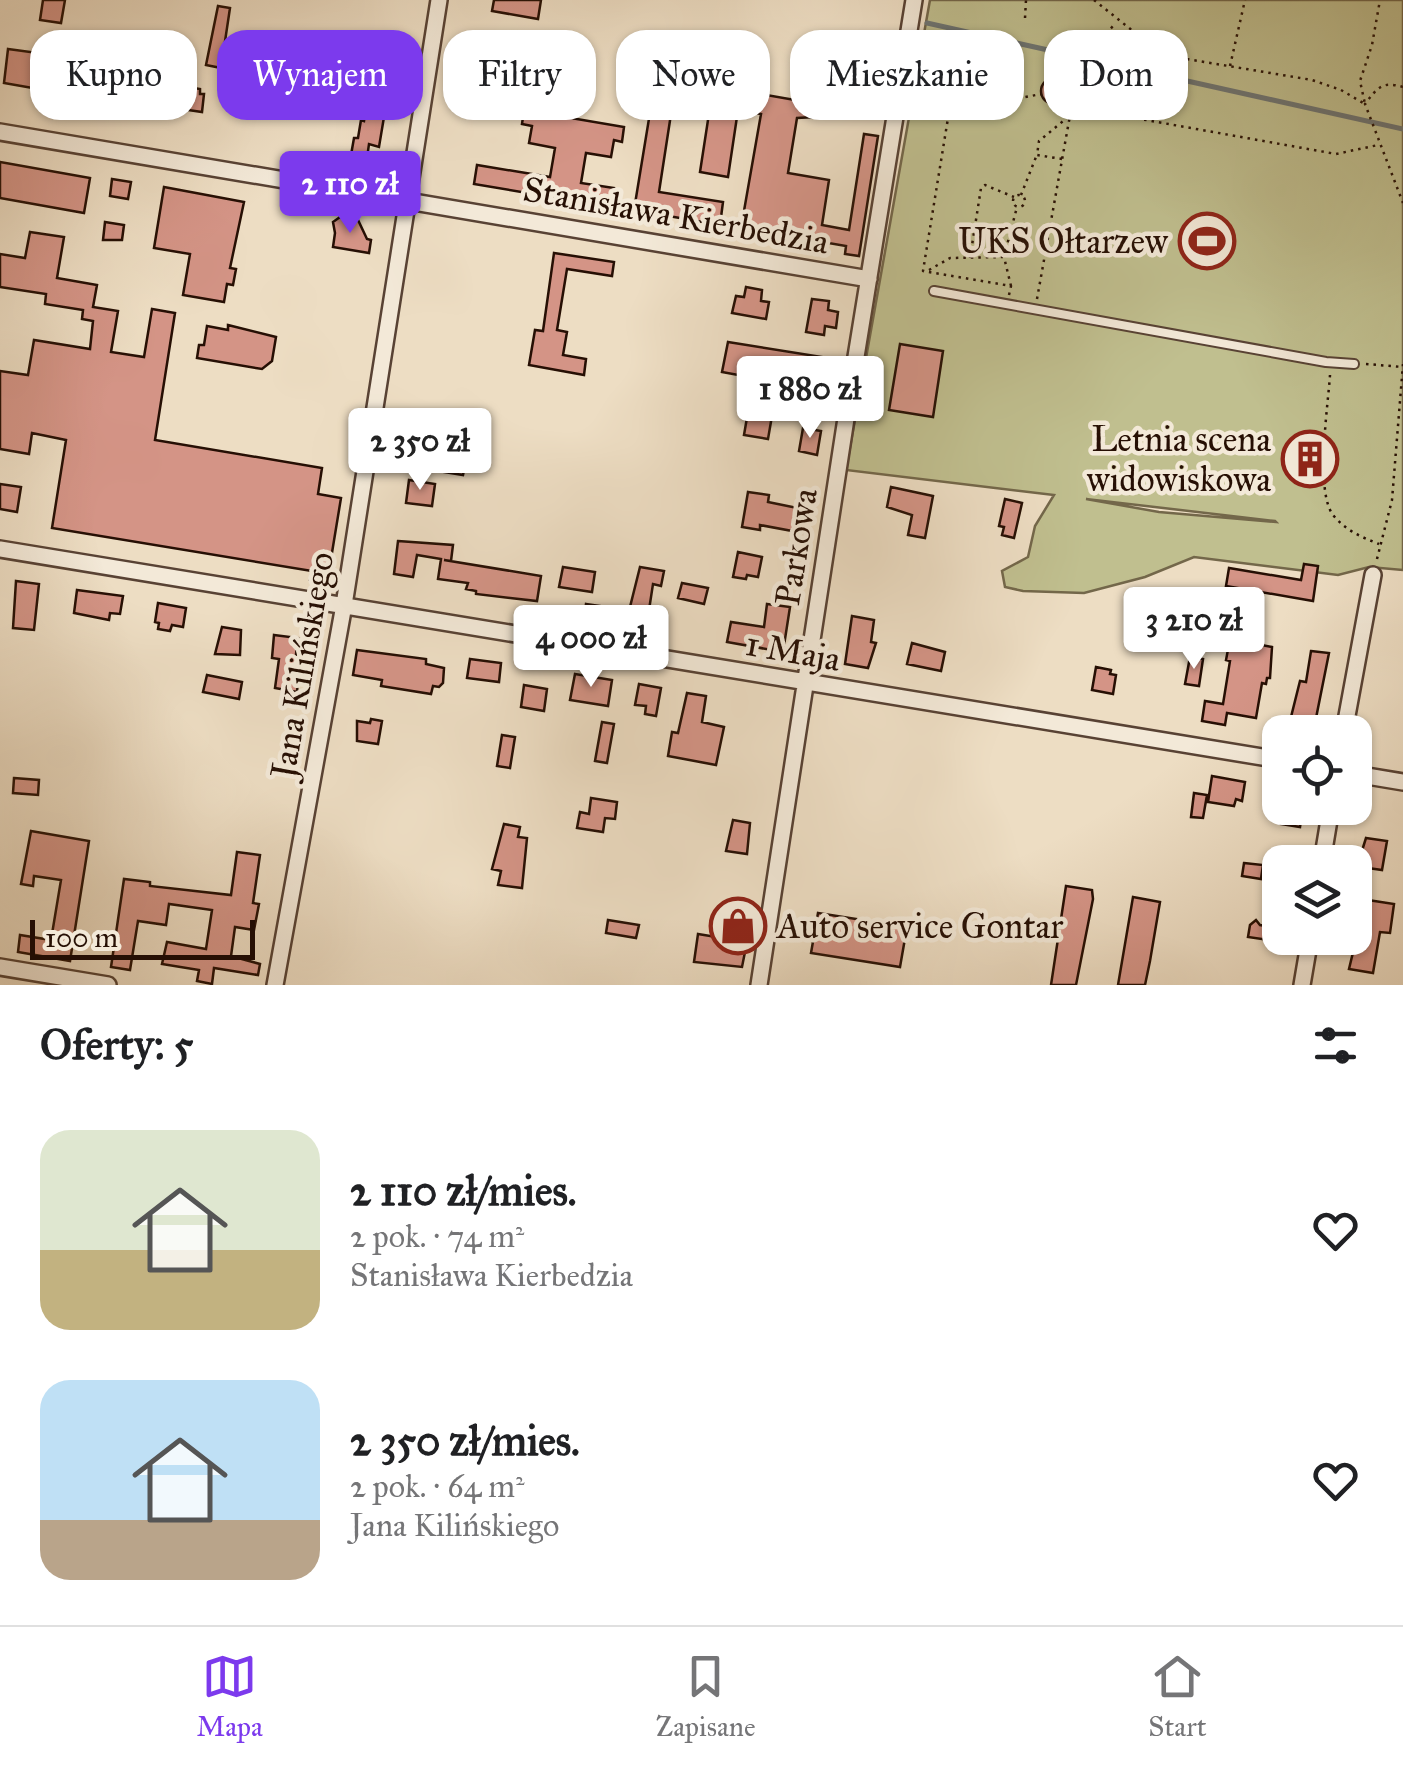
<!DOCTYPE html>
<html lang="pl">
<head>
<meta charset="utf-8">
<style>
	:root { --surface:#fff; --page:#f6f6f6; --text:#202124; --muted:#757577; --line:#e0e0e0; --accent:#7c3aed }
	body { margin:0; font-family:"IM FELL Great Primer",serif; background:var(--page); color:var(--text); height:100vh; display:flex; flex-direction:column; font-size:38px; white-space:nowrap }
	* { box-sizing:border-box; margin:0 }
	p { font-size:32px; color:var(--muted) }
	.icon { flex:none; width:55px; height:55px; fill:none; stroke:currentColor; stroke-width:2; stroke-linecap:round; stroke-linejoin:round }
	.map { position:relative; height:985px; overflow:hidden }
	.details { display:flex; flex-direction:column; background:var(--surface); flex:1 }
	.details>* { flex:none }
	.hud { position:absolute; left:30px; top:30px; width:1345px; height:90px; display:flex; gap:20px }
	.tools { position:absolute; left:1262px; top:715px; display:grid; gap:20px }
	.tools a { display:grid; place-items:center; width:110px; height:110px; border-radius:20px; background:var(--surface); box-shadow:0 2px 8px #0004; font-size:50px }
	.scale { position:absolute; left:30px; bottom:25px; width:225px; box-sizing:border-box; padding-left:10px; border:5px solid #260f04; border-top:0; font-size:28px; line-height:35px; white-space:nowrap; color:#260f04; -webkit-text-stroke:8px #f3e9d8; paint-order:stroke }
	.price { position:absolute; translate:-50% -85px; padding:0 22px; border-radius:10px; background:#fff; color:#222; font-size:32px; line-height:65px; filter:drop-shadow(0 2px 5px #0008) }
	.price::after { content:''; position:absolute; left:50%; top:60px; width:30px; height:22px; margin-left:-15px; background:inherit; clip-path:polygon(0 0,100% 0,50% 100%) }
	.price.on { background:var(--accent); color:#fff }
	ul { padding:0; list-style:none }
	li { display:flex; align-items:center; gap:30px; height:250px; padding:0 40px }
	li span { display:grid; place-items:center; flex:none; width:280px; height:200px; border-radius:30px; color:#555 }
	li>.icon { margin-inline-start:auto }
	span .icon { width:120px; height:120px; fill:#fffc; stroke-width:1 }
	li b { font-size:42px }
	h2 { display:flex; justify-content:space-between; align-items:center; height:120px; padding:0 40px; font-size:42px }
	.pill { padding:0 35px; border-radius:30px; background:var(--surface); box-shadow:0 2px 8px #0004; font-size:35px; line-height:90px }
	.pill.on { background:var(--accent); color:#fff }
	.menu { display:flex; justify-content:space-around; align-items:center; height:140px; border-top:2px solid var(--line); background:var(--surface); font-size:28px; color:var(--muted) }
	.menu a { display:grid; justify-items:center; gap:5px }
	.menu .on { color:var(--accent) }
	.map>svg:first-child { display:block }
</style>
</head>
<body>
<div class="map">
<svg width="1403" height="985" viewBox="0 0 1403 985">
	<rect width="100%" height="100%" fill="#edddc3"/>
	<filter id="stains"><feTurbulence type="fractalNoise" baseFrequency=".002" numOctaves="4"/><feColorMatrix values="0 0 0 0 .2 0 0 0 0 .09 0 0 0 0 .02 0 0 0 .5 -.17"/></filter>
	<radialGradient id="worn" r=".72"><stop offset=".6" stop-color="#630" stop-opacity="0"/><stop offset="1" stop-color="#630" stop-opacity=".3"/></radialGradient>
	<path fill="#c0bf8f" stroke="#73674a" stroke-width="2.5" fill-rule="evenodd" d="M 930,0 L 1403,0 L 1403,570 L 1369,567 L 1338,575 L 1194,557 L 1145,577 L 1084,593 L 1023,591 L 1005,587 L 1002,571 L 1028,557 L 1035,526 L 1054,495 L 846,470 ZM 1086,499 L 1275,521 L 1276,522 L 1159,512 Z"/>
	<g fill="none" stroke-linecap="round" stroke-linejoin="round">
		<path stroke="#6d7574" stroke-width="5" d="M 927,23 L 1403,129"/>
	</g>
	<path fill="#d49486" stroke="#260f04" stroke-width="2.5" d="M 43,0 L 65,0 L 61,23 L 40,20 Z
		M 494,0 L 541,0 L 538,19 L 492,11 Z
		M 218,6 L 230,8 L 221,68 L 206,65 Z
		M 254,48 L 288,53 L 285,67 L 252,62 Z
		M 8,49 L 38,53 L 35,71 L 63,74 L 68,71 L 78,76 L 77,84 L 86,85 L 84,97 L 4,83 Z
		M 371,67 L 392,70 L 390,86 L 383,85 L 380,102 L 378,116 L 384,117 L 379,147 L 369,144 L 367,158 L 351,155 L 354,138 L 358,138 L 361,120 L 364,121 L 368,95 L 357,93 L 360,74 L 370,75 Z
		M 136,69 L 156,72 L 152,102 L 126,98 L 129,80 L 134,80 Z
		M 656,76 L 818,104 L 815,117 L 797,118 L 788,173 L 829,180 L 822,225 L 849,230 L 864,134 L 878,136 L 859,256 L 845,254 L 846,246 L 741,228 L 761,114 L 738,110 L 728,177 L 700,172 L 710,107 L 673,101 L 659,192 L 723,202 L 720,225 L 634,210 Z
		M1041 91a13 13 0 1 1 26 0a13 13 0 1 1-26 0Z
		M 182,86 L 200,89 L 200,94 L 204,94 L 202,112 L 181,109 Z
		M 524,110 L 624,127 L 622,142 L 614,140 L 611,157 L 586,153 L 581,183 L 614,188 L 611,207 L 474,184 L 477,165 L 550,177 L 555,148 L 529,143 L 532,126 L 522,124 Z
		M 0,162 L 90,178 L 84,213 L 0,198 Z
		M 112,179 L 131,182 L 128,199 L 110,196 Z
		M 164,187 L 244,202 L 230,268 L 236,269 L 233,285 L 227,284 L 224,302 L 183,295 L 190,254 L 154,248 Z
		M 340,217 L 358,220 L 367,239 L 371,240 L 369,253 L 333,247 L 335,233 L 333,222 Z
		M 105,222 L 124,225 L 122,240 L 103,240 Z
		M 30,232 L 64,237 L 57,278 L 97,285 L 93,307 L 118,311 L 111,352 L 144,357 L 152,309 L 175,313 L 155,440 L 322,468 L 318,494 L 341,498 L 327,583 L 310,580 L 312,571 L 52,528 L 66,440 L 32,433 L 29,454 L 0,449 L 0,371 L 28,375 L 34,340 L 90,349 L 93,321 L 82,319 L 83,310 L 45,304 L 46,294 L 0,287 L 0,254 L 25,258 Z
		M 554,253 L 614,262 L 612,276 L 567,269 L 557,330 L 567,332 L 563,355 L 586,359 L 584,375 L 529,365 L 535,330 L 543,331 Z
		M 746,287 L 762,290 L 761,301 L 769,302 L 766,319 L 732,313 L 736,296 L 744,297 Z
		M 812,299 L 829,301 L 828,310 L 838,312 L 836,328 L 825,326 L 824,335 L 806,332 Z
		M 228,325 L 276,337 L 272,361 L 262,369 L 197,358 L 199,345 L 204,345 L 207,326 L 228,330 Z
		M 728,342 L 828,358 L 823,394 L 796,390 L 797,386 L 722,372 Z
		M 900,344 L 943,351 L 933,417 L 889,410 Z
		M 749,406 L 773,410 L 768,439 L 744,435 Z
		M 432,419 L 445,421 L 442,439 L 430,437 Z
		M 803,428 L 821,431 L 817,455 L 799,451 Z
		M 1300,438 L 1321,439 L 1320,479 L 1299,478 Z
		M 448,447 L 468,450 L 463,475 L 444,472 Z
		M 409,480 L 435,484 L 432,506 L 406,503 Z
		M 0,484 L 21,487 L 17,512 L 0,509 Z
		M 891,487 L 933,496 L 925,538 L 908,535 L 912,515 L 887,507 Z
		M 748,492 L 769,495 L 768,502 L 807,510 L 803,533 L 760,525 L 760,530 L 742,527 Z
		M 1005,499 L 1022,503 L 1014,538 L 1002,535 L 1004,527 L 999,526 Z
		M 793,538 L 807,541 L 805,554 L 791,552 Z
		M 398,541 L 453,545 L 451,561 L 444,560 L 541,576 L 537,601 L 476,594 L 476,591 L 466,589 L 468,583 L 438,579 L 441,559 L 417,555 L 413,577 L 394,574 Z
		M 738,552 L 762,557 L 758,577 L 747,575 L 746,579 L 733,577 Z
		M 1304,564 L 1318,566 L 1313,601 L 1226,586 L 1229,568 L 1301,580 Z
		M 563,567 L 595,572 L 592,592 L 559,587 Z
		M 640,567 L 664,571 L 661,586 L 653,584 L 647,623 L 627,619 Z
		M 16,581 L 39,584 L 34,630 L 13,628 Z
		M 682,583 L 708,588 L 704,604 L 678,598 Z
		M 77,590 L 123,596 L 120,614 L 110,613 L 109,620 L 74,613 Z
		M 158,603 L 186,608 L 183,627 L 172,625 L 170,631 L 158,629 L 159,623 L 155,622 Z
		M 586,604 L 600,606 L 597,620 L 584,618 Z
		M 767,604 L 790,607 L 783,652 L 727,642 L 731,622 L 764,627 Z
		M 852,616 L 874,620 L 871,642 L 876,643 L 868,668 L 845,664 Z
		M 222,627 L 241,630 L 240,655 L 215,654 Z
		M 274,635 L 298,638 L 293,679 L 298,680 L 297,692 L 275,688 L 279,659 L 272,658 Z
		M 1230,639 L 1272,647 L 1270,678 L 1267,678 L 1266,684 L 1262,683 L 1256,718 L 1227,713 L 1225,725 L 1202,721 L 1205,701 L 1223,704 L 1230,661 L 1226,660 Z
		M 912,643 L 945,652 L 941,671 L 907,664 Z
		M 357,650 L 426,659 L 426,664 L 444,668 L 443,683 L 439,687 L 433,686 L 431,694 L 381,686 L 382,680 L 353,675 Z
		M 1311,651 L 1329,653 L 1314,728 L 1294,725 L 1295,717 L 1291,717 L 1300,681 L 1306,682 Z
		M 1190,657 L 1203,659 L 1199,686 L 1185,684 Z
		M 470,659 L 501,663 L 499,682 L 467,678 Z
		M 1096,667 L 1111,670 L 1110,674 L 1116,675 L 1113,694 L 1092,690 Z
		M 575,674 L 612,680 L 608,706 L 570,700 Z
		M 207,675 L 242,682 L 239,699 L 203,692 Z
		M 639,684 L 661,688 L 656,716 L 645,714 L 646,706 L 635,705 Z
		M 524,685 L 547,689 L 544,711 L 521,707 Z
		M 687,693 L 706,696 L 702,722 L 724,727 L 716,765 L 668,756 L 672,732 L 678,733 Z
		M 371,719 L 382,721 L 378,744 L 357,741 L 357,721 L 370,723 Z
		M 602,722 L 614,724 L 607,763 L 595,761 Z
		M 502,735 L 515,737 L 510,768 L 497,766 Z
		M 1212,776 L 1245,782 L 1242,801 L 1236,799 L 1234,806 L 1208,802 Z
		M 14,778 L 39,780 L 38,795 L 13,793 Z
		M 1194,793 L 1207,795 L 1203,818 L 1191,817 Z
		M 591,798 L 617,802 L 615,819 L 605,818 L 603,832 L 577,828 L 580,812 L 589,814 Z
		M 1284,808 L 1303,808 L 1300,827 L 1281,824 Z
		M 733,820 L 750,823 L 747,854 L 726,851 Z
		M 504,824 L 520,827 L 518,837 L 527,838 L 522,888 L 498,885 L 501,871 L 492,869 Z
		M 31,831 L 89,841 L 70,961 L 18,952 L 20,935 L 51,940 L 61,880 L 34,876 L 33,886 L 21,884 Z
		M 1366,838 L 1387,841 L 1382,870 L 1361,867 L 1363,858 L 1360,857 Z
		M 237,852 L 260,855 L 253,903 L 259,904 L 254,930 L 235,927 L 231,956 L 260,964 L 258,975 L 214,968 L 212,984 L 197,981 L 199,970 L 162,964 L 167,942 L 206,949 L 212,910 L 169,904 L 166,925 L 138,921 L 130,970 L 111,967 L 124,879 L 150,882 L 150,886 L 231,895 Z
		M 1244,863 L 1263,865 L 1261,879 L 1242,876 Z
		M 1066,886 L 1092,890 L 1093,899 L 1076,985 L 1051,985 Z
		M 1133,897 L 1160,902 L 1150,961 L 1145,985 L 1118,985 Z
		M 1368,900 L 1394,904 L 1390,933 L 1380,932 L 1373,973 L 1349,969 L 1355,944 L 1355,913 L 1366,911 Z
		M 818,913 L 907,927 L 900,967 L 811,953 Z
		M 608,920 L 639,925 L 636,938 L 606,933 Z
		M 1256,920 L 1260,925 L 1279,928 L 1276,941 L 1248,937 L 1250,925 Z
		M 698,934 L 747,942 L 742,967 L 694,962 Z"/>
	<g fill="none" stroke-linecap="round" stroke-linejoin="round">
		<g stroke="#584234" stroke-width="12">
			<path id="service" d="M 934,291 L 1326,362 L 1354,364"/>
		</g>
		<g stroke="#584234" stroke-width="20">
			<path id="minor" d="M 0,132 L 869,279
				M 0,549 L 1280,760
				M 1344,732 L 1373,575
				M 1355,774 L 1403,782
				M 1322,862 L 1331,808
				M 0,967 L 108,985
				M 275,985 L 344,605 L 439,0
				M 759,985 L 847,412 L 914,0
				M 1302,985 L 1310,938"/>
		</g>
		<path stroke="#260f04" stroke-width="2.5" stroke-dasharray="2.5 5" stroke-linecap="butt" d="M 1094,0 L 1163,55 L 1312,80 L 1341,90 L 1365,104 L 1360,81 L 1372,45 L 1380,0
			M 1025,18 L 1026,0
			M 1230,66 L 1245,0
			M 1403,87 C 1382,81 1378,87 1365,104 L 1403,203
			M 1066,96 L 1075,98
			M 1062,159 L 1037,155 L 1039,141 L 1079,108 L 1336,154 L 1378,145
			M1013 201a6 6 0 1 1 12 0a6 6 0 1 1-12 0Z
			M 1021,195 L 1036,157
			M 970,258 L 981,188 L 985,185 L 1014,197
			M 929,270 L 950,258 L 1003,257
			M 1011,286 L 1004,257 L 1017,207
			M 1009,295 L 1011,286 L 923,271 L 949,112 L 1041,94
			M 1037,299 L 1069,121 L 1083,69 L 1091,49 L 1116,23
			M 1366,364 L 1403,367
			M 1330,375 C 1328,406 1315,491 1333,515 C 1345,530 1361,537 1379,544
			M 1377,559 L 1392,500 L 1403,364"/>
		<use href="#service" stroke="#f3e9d8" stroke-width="8"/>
		<use href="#minor" stroke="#f3e9d8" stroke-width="15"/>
	</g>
	<defs>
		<g id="stadium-ring" transform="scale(2.875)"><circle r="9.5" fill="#f3e9d8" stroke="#8f2418" stroke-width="1.5"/><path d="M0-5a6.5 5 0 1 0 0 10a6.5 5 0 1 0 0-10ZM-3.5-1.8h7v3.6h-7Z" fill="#8f2418"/></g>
		<g id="building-ring" transform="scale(2.875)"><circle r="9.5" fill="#f3e9d8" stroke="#8f2418" stroke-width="1.5"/><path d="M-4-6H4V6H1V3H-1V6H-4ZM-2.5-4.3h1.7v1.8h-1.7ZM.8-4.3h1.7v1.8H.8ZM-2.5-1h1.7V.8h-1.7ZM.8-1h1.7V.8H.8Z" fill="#8f2418"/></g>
		<g id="shop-ring" transform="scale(2.875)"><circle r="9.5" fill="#f3e9d8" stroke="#8f2418" stroke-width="1.5"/><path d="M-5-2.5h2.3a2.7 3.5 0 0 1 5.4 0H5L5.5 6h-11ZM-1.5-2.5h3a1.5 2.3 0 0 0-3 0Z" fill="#8f2418"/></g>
	</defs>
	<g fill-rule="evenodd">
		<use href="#stadium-ring" x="1207" y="241"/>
		<use href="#building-ring" x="1310" y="459"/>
		<use href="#shop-ring" x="738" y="926"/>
	</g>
	<g text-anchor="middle" stroke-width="9" stroke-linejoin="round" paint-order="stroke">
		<g font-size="35" fill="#260f04" stroke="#f3e9d8">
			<text transform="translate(676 215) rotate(10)" y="12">Stanisława Kierbedzia</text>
			<text transform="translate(796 547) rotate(-81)" y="12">Parkowa</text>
			<text transform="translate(793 651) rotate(10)" y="12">1 Maja</text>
			<text transform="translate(302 665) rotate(-80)" y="12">Jana Kilińskiego</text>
		</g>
		<g font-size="35" fill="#260f04" stroke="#f3e9d8" text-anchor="end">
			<text x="1168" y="253">UKS Ołtarzew</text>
			<text x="1271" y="451">Letnia scena<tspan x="1271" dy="40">widowiskowa</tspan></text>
			<text x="777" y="938" text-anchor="start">Auto service Gontar</text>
		</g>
	</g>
	<rect width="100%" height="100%" filter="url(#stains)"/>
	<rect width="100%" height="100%" fill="url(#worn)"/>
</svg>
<div class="tools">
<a><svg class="icon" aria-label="locate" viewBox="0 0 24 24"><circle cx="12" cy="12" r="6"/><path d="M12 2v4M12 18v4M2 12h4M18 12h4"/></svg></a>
<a><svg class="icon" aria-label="layers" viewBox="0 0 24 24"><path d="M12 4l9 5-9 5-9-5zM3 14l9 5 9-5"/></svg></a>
</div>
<div class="scale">100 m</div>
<b class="price on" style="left:350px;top:236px">2 110 zł</b>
<b class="price" style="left:810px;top:441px">1 880 zł</b>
<b class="price" style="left:420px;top:493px">2 350 zł</b>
<b class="price" style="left:1194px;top:672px">3 210 zł</b>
<b class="price" style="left:591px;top:690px">4 000 zł</b>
<div class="hud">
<a class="pill">Kupno</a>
<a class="pill on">Wynajem</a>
<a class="pill">Filtry</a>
<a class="pill">Nowe</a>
<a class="pill">Mieszkanie</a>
<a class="pill">Dom</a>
</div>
</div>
<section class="details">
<h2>Oferty: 5<svg class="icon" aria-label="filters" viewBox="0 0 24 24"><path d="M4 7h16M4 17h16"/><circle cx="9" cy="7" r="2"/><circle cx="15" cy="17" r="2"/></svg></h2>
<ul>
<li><span style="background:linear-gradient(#dfe7d0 60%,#c2b280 0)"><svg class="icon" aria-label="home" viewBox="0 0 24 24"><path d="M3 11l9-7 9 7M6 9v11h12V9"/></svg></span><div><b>2 110 zł/mies.</b><p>2 pok. · 74 m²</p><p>Stanisława Kierbedzia</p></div><svg class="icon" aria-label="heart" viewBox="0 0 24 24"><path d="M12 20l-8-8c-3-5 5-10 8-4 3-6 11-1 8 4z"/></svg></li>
<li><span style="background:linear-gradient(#bfe0f5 70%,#b9a48a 0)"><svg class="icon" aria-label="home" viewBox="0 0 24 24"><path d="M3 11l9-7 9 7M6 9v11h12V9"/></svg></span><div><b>2 350 zł/mies.</b><p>2 pok. · 64 m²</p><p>Jana Kilińskiego</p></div><svg class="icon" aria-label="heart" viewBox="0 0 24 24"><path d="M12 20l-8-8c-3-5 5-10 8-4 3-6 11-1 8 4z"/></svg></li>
</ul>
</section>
<nav class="menu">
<a class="on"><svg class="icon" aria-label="map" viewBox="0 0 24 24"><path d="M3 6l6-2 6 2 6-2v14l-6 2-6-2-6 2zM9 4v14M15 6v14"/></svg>Mapa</a>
<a><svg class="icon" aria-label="saved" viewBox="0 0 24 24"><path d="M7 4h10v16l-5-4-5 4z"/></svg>Zapisane</a>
<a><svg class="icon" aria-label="home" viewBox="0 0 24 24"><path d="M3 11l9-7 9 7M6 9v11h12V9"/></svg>Start</a>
</nav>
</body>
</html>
